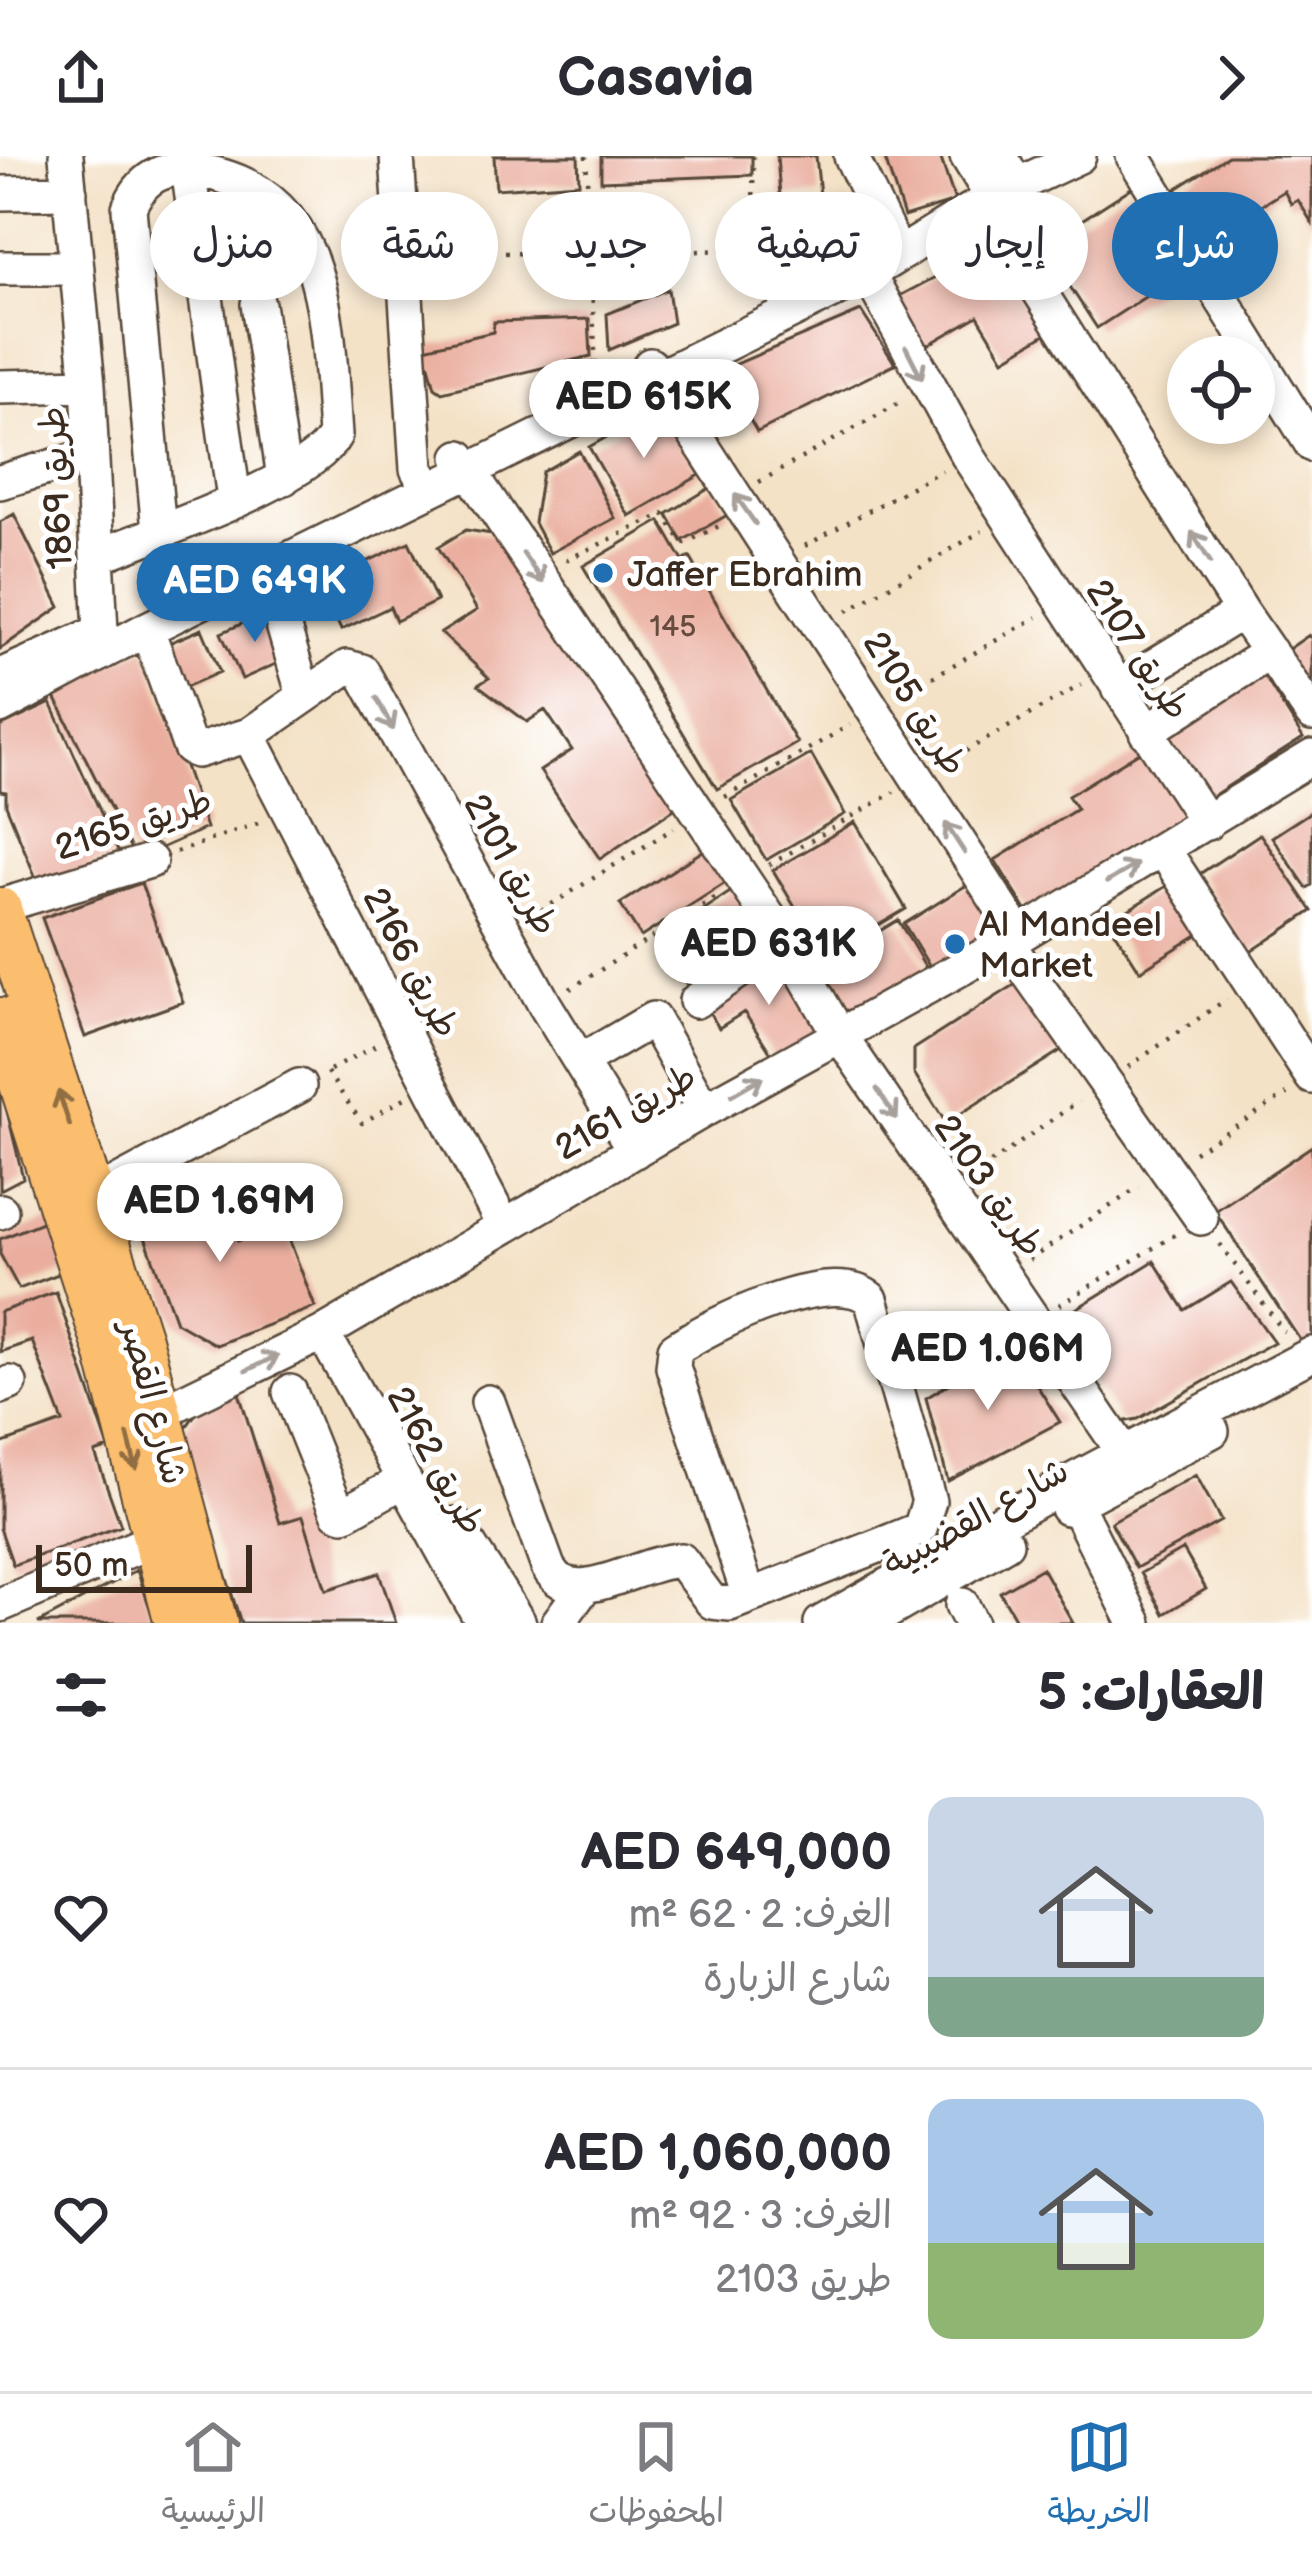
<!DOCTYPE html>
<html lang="ar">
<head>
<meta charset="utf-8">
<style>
	:root { --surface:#fff; --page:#f2f2f3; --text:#2b2b33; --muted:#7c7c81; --line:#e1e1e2; --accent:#1f6fb2 }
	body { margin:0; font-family:"Balsamiq Sans","Playpen Sans Arabic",sans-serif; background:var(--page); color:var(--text); direction:rtl; height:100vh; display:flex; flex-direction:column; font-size:45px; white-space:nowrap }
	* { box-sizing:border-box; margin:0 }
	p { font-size:39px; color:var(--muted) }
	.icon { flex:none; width:66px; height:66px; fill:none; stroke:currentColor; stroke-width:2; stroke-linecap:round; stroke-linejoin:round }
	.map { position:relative; height:1467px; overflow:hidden; direction:ltr }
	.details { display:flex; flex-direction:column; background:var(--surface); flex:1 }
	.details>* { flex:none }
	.hud { position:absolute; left:36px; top:36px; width:1242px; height:108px; direction:rtl; display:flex; gap:24px }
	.controls { position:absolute; left:1167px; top:180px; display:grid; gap:24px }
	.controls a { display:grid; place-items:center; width:108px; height:108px; border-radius:50%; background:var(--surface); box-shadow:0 6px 18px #0003; font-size:60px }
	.scale { position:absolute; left:36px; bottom:30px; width:216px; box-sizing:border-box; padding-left:12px; border:6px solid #3b2a1e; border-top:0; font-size:33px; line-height:42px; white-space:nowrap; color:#3b2a1e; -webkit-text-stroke:9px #fff; paint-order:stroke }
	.price { position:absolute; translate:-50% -102px; padding:0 27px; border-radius:42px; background:#fff; color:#222; font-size:39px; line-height:78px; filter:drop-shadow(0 3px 6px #0008) }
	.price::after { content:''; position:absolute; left:50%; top:72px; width:36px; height:27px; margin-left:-18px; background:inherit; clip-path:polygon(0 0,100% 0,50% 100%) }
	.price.selected { background:var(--accent); color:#fff }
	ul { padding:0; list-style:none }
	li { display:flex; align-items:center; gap:36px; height:300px; padding:0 48px }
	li+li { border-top:3px solid var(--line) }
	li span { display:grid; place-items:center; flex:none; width:336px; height:240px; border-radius:24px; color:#555 }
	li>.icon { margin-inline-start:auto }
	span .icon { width:144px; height:144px; fill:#fffc; stroke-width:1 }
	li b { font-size:51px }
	h2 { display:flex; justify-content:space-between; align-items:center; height:144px; padding:0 48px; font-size:51px }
	.chip { padding:0 42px; border-radius:54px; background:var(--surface); box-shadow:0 6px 18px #0003; font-size:42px; line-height:108px }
	.chip.selected { background:var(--accent); color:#fff }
	header { display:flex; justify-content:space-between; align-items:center; height:156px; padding:0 48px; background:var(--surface); font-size:54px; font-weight:700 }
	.menu { display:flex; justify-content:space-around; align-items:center; height:168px; border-top:3px solid var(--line); background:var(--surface); font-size:33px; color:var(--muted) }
	.menu a { display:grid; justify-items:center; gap:6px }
	.menu .selected { color:var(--accent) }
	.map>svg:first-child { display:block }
</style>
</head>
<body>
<header><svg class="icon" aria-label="forward" viewBox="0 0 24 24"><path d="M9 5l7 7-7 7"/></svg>Casavia<svg class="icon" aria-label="share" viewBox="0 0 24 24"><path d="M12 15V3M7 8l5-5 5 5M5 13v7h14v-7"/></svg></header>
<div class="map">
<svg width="1312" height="1467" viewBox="0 0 1312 1467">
	<rect width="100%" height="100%" fill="#fff"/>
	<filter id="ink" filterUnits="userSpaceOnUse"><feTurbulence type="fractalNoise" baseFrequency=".00833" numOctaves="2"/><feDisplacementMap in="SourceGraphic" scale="24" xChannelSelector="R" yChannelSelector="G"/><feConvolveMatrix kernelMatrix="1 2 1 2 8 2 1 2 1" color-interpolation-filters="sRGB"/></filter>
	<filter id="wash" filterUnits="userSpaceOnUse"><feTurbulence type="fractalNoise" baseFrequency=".004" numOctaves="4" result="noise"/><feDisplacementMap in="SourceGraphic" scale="48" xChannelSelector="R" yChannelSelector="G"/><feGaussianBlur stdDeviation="2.7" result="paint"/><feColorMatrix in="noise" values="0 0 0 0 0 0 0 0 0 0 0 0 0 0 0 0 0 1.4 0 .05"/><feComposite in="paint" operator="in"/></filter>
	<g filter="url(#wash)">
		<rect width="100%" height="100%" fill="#f4e2c7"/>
		<g id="blocks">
			<path fill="#eaae9f" d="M 494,0 L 578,0 L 579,27 L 496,33 Z
				M 601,0 L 752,0 L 752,19 L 601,25 Z
				M 777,0 L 816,0 L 820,39 L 780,40 Z
				M 884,0 L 940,0 L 955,45 L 904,61 Z
				M 1228,0 L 1312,0 L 1312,67 L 1298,44 L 1291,48 L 1284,35 L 1208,83 L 1176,33 Z
				M 1139,27 L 1193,110 L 1097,172 L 1043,89 Z
				M 846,46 L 873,72 L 778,122 L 778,58 L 815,58 Z
				M 1005,84 L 1057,171 L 1004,203 L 978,160 L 921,193 L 892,144 Z
				M 668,133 L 673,167 L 609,194 L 607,158 Z
				M 861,155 L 895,208 L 757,276 L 741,248 L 705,266 L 680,232 Z
				M 589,163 L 591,200 L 442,236 L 435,231 L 424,192 L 493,176 L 494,166 Z
				M 660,251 L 700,319 L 629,360 L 589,291 Z
				M 579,295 L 615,362 L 550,397 L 534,367 L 542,316 Z
				M 713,330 L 729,358 L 682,385 L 667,358 Z
				M 14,358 L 60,451 L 0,493 L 0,366 Z
				M 660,365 L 683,405 L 690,401 L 797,587 L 717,633 L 583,410 Z
				M 466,374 L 498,379 L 677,651 L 600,703 L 540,615 L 572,594 L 545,554 L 527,566 L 478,529 L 489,522 L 441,477 L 477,454 L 438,391 Z
				M 409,386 L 437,445 L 396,465 L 390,451 L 341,474 L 320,428 Z
				M 269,456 L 289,502 L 242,523 L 221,477 Z
				M 202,473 L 220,516 L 183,532 L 164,489 Z
				M 1309,479 L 1312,483 L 1312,553 L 1277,501 Z
				M 145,492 L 206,672 L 136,703 L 52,535 Z
				M 1263,518 L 1303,582 L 1205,645 L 1165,580 Z
				M 51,547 L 120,699 L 40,732 L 6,649 L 6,636 L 0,635 L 0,571 Z
				M 1151,589 L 1194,659 L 1034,757 L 1026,754 L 995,704 L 1077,653 L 1068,640 Z
				M 811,598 L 845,658 L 766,704 L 731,644 Z
				M 1312,655 L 1312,729 L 1307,732 L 1272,681 Z
				M 855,666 L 906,753 L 824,801 L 773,714 Z
				M 1260,678 L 1312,755 L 1249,797 L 1198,719 Z
				M 706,693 L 727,726 L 641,781 L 620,748 Z
				M 1179,722 L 1210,771 L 1140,815 L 1109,766 Z
				M 141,727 L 183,846 L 85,881 L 42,762 Z
				M 970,727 L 997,773 L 931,813 L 904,768 Z
				M 733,734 L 771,790 L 695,841 L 658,785 Z
				M 898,764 L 928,815 L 857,857 L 842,853 L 818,812 Z
				M 778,798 L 818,861 L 813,885 L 778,908 L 744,856 L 719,872 L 703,846 Z
				M 1027,821 L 1071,888 L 946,967 L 914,917 L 914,893 Z
				M 0,926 L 23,1022 L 0,1034 Z
				M 1312,990 L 1312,1189 L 1306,1193 L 1215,1055 Z
				M 218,1019 L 238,1085 L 283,1067 L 315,1151 L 216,1189 L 176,1166 L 134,1051 Z
				M 54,1061 L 69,1114 L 19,1133 L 0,1098 L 0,1083 Z
				M 1154,1105 L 1185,1154 L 1231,1126 L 1274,1186 L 1138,1263 L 1121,1266 L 1058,1164 Z
				M 56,1136 L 109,1292 L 95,1297 L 121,1370 L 13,1409 L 0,1372 L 0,1288 L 63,1266 L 32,1185 L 0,1196 L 0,1156 Z
				M 1012,1190 L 1060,1266 L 948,1325 L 926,1242 Z
				M 238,1234 L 280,1367 L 303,1360 L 326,1434 L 379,1417 L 396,1467 L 241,1467 L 181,1278 L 205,1245 Z
				M 1196,1319 L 1221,1365 L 1136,1412 L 1111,1366 Z
				M 1183,1393 L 1206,1433 L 1164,1458 L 1141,1417 Z
				M 1042,1412 L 1073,1467 L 1018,1467 L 1000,1436 Z
				M 137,1414 L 155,1467 L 38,1467 Z"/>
		</g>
	</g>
	<g filter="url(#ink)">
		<use href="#blocks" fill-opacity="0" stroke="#574637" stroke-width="3"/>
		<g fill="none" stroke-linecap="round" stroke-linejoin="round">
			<g stroke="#574637" stroke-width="38">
				<path id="minor" d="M 66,0 L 88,229 L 101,475
					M 397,0 L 417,313 L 429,334
					M 851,0 L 897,96
					M 967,0 L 992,41
					M 1001,0 L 1016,29
					M 1133,0 L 1312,289
					M 188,12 L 234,343
					M 0,37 L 70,36
					M 983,46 L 1242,456 L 1312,558
					M 860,103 L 968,300 L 1207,667
					M 0,112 L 77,112
					M 258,148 L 284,322
					M 650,209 L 1019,779
					M 0,231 L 88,229
					M 460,301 L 784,784 L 839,878 L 1137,1316
					M 0,326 L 91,299
					M 99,400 C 152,378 313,324 335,279 C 327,169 333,33 194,14 C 163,9 140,24 129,52 L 159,375
					M 267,415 L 304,540
					M 147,473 L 190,592 L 197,595 L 249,579 L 347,511 L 362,515 L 545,849 L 635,995
					M 0,520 L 95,478
					M 1118,532 L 1242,456
					M 0,551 L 147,473 L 868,118 L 992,41 L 1079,0
					M 1146,576 L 1270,496
					M 249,579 L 503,1069
					M 1163,693 L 1312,921
					M 0,750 L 150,705
					M 1007,787 L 1201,1062
					M 696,845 L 784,784
					M 583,904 L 653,863 L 704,954
					M 93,1040 L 299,930
					M 0,1056 L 1,1055
					M 323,1177 L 483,1467
					M 0,1231 L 10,1227
					M 290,1236 L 338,1356 L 344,1358 L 403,1325
					M 488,1246 L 548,1411 C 573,1456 634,1406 681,1404 L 712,1446 L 730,1448 L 893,1384 L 923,1433
					M 157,1258 L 323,1177 L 704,954 L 1007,787 L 1312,601
					M 1066,1329 L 1135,1467
					M 1067,1352 L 1212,1275
					M 456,1368 L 519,1467
					M 749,1440 L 673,1211 L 675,1193 C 715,1166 831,1109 871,1143 L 929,1345 L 920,1373 L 893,1384
					M 0,1449 L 153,1384
					M 962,1449 L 971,1467
					M 558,1467 L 582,1434
					M 821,1467 L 1066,1328 L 1312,1198
					M 868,1467 L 1006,1387"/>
			</g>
			<g stroke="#574637" stroke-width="46">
				<path id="major" d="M 0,753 L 140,1183 L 216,1467
					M 0,863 L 106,1195 L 176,1467"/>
			</g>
			<path stroke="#574637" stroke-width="4.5" stroke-dasharray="3 9" stroke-linecap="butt" d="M 586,0 L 596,216
				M 753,0 L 754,138
				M 755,44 L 839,42
				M 433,95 L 588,99 L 757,93
				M 759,326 L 901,246
				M 805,390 L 942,314
				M 566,404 L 664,358 L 683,388 L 721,369
				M 847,455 L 982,375
				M 901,539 L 1037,461
				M 945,607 L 1081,529
				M 725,641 L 850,569
				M 176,696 L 261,666
				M 769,709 L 894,636
				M 531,761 L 674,672
				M 570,833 L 718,740
				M 1128,911 L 1227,843
				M 330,914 L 378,888
				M 327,916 L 362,967 L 405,942
				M 1194,996 L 1287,938
				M 971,1021 L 1079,945
				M 1220,1088 L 1284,1176
				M 1029,1104 L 1139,1031
				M 1059,1149 L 1178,1077"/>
			<use href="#minor" stroke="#fff" stroke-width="33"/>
			<use href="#major" stroke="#fbbe6e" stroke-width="42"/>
		</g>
		<defs><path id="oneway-shaft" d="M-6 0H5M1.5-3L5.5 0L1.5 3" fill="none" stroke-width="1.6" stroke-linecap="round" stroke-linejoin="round" transform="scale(3)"/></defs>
		<g stroke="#a79f9a">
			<use href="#oneway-shaft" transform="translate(914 207) rotate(63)"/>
			<use href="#oneway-shaft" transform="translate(745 353) rotate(-125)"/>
			<use href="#oneway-shaft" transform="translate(1201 391) rotate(-122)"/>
			<use href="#oneway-shaft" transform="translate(533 412) rotate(56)"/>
			<use href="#oneway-shaft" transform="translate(385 558) rotate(62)"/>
			<use href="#oneway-shaft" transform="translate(955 682) rotate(-123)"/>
			<use href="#oneway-shaft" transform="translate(1122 717) rotate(-31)"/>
			<use href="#oneway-shaft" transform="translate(747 930) rotate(-30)"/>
			<use href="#oneway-shaft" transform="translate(887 948) rotate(56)"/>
			<use href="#oneway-shaft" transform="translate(262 1207) rotate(-26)"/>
		</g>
		<g stroke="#916d42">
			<use href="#oneway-shaft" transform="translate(64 952) rotate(-108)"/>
			<use href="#oneway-shaft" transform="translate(132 1296) rotate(76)"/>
		</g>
	</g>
	<g fill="#1f6fb2" stroke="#fff" stroke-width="4.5">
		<circle cx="603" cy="417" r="12"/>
		<circle cx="955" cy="788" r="12"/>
	</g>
	<g text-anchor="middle" stroke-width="10" stroke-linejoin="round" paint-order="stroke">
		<g font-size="30" fill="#674b3e">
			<text x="673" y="480">145</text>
		</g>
		<g font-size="36" fill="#3b2a1e" stroke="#fff">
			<text transform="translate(55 332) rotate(-93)" y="13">طريق 1869</text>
			<text transform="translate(1139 493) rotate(57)" y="13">طريق 2107</text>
			<text transform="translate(916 547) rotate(58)" y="13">طريق 2105</text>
			<text transform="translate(133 667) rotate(-18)" y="13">طريق 2165</text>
			<text transform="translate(512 708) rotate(61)" y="13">طريق 2101</text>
			<text transform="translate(412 806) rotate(62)" y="13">طريق 2166</text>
			<text transform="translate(625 955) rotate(-30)" y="13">طريق 2161</text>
			<text transform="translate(990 1029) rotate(55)" y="13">طريق 2103</text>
			<text transform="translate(155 1246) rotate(75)" y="13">شارع القصر</text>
			<text transform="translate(437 1304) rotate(61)" y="13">طريق 2162</text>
			<text transform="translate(975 1360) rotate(-29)" y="13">شارع القضيبية</text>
		</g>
		<g font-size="36" fill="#3b2a1e" stroke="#fff" text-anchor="start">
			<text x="627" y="430">Jaffer Ebrahim</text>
			<text x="979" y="780">Al Mandeel<tspan x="979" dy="41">Market</tspan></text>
		</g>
	</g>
</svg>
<div class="controls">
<a><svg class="icon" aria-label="locate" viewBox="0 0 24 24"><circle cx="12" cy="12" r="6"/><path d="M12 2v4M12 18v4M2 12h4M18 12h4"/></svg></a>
</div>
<div class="scale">50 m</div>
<b class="price" style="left:644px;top:305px">AED 615K</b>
<b class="price selected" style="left:255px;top:489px">AED 649K</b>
<b class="price" style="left:769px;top:852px">AED 631K</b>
<b class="price" style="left:220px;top:1109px">AED 1.69M</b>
<b class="price" style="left:988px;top:1257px">AED 1.06M</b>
<div class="hud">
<a class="chip selected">شراء</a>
<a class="chip">إيجار</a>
<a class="chip">تصفية</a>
<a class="chip">جديد</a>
<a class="chip">شقة</a>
<a class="chip">منزل</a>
</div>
</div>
<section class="details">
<h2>العقارات: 5<svg class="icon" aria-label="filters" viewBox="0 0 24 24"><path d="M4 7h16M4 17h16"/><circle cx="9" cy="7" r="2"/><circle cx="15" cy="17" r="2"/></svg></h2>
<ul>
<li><span style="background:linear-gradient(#c9d6e8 75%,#7fa58c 0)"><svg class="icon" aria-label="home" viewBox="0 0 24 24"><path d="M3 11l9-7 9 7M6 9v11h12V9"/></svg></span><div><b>AED 649,000</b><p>الغرف: 2 · 62 m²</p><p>شارع الزبارة</p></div><svg class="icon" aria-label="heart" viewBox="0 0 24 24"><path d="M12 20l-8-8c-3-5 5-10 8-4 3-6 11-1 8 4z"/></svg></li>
<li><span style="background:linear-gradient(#a9c7e8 60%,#8fb573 0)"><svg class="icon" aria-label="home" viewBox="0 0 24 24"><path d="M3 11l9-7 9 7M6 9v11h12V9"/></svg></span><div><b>AED 1,060,000</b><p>الغرف: 3 · 92 m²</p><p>طريق 2103</p></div><svg class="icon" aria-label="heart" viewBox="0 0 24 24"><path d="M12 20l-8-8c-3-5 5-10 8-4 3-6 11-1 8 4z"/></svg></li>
</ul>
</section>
<nav class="menu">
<a class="selected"><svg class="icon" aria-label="map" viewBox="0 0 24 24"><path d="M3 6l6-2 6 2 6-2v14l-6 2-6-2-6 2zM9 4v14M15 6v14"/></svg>الخريطة</a>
<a><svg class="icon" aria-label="saved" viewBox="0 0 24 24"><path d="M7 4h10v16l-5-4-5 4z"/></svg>المحفوظات</a>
<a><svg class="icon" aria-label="home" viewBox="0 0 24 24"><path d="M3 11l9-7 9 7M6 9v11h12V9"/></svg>الرئيسية</a>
</nav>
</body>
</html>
